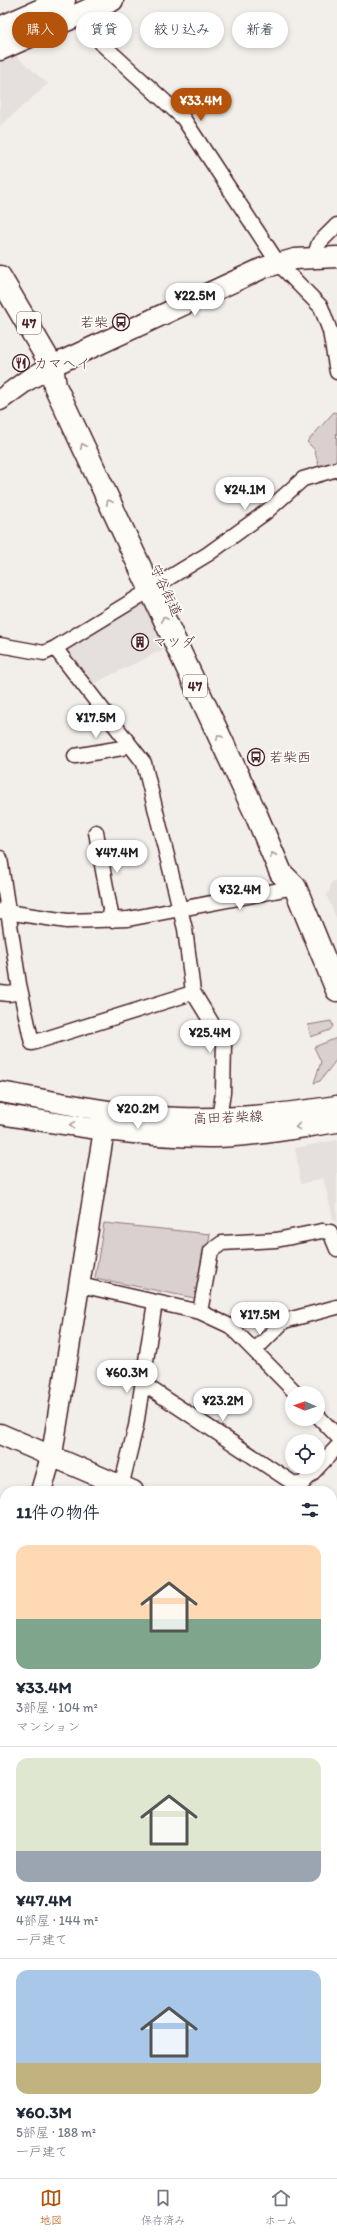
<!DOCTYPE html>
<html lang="ja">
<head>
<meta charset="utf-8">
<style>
	:root { --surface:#fff; --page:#f6f6f7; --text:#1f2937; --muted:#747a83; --line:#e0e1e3; --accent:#b45309 }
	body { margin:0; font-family:Itim,"Klee One",sans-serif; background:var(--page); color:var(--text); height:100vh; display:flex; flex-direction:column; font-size:15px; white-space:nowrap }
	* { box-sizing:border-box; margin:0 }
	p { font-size:13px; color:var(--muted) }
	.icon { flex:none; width:22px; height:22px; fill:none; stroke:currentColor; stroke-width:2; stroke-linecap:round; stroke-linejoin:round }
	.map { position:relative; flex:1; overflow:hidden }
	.side { position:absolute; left:0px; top:1486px; width:337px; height:692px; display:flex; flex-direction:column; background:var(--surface); border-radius:16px 16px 0 0; box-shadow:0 2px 6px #0003 }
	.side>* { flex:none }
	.guide { position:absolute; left:12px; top:12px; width:313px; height:36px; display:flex; gap:8px }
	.needle { width:26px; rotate:272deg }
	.fabs { position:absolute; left:285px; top:1386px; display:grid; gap:8px }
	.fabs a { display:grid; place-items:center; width:40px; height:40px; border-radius:50%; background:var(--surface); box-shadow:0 2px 6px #0003; font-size:20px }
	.price { position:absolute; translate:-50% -34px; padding:0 9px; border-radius:14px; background:#fff; color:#222; font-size:13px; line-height:26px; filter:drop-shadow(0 1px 2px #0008) }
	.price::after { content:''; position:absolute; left:50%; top:24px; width:12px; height:9px; margin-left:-6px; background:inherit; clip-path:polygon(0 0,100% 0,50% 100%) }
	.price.selected { background:var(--accent); color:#fff }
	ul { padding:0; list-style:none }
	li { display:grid; align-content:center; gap:8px; height:212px; padding:0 16px }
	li+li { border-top:1px solid var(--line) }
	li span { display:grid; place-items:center; height:124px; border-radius:12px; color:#555 }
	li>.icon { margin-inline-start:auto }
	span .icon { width:72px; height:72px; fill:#fffc; stroke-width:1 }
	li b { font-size:17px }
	h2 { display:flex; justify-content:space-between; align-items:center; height:48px; padding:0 16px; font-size:17px }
	.chip { padding:0 14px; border-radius:18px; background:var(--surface); box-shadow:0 2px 6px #0003; font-size:14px; line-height:36px }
	.chip.selected { background:var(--accent); color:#fff }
	.tabs { display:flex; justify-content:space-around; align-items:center; height:56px; border-top:1px solid var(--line); background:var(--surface); font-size:11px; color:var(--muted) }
	.tabs a { display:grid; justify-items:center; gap:2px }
	.tabs .selected { color:var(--accent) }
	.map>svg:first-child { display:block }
</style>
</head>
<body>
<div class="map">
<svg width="337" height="2178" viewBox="0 0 337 2178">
	<rect width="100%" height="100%" fill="#f2efeb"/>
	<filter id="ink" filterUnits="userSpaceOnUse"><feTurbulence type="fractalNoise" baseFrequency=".025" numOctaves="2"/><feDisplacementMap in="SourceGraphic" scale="8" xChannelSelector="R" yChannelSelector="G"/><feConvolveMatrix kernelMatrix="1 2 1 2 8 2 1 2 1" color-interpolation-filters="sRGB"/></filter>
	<g filter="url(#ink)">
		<path fill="#e5dfdd" d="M 15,55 L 48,84 L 0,126 L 0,62 Z
			M 143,598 L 166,648 L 93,684 L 65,648 Z
			M 337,880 L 337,920 L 327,896 L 332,882 Z
			M 337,1140 L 337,1221 L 334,1222 L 323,1178 L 301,1184 L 295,1148 Z
			M 5,1619 L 5,1775 L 0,1775 L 0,1630 Z
			M 5,1991 L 5,2173 L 332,2173 L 332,2101 L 337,2106 L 337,2178 L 0,2178 L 0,1995 Z"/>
		<path fill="#d9d0cf" stroke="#92787d" d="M 334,412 L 337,413 L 336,464 L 319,466 L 314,449 L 307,442 Z
			M 331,1021 L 333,1026 L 330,1030 L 311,1037 L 308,1025 Z
			M 337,1038 L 337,1059 L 320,1081 L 314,1083 L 321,1062 L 314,1047 Z
			M 104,1223 L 210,1234 L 200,1294 L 194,1298 L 95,1278 Z
			M 332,1762 L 337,1765 L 337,1824 L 332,1822 Z"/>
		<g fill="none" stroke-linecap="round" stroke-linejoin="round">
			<g stroke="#4a1f2b" stroke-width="17">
				<path id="street" d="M 81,14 L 102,44 L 183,118 L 278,263 L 321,307 L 330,331 L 337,372
					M 314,257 L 319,243 L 337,225
					M 162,582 L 208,554 L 266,512 L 303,479 L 337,469
					M 0,645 L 44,653 L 55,648 L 150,590
					M 55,648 L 144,763 L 185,929 L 193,992 L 224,1043 L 223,1093 L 219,1118
					M 75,756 L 122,748 L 128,742
					M 96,832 L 112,920
					M 0,858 L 19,984 L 32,1043 L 189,994
					M 0,911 L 67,921 L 128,919 L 295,887
					M 0,993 L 9,994 L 20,992
					M 80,1285 L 200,1312 L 211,1251 L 222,1243 L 276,1240 L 322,1231 L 330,1232 L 337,1249
					M 200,1312 L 230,1326 L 296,1393
					M 255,1350 L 284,1321 L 337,1307
					M 142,1383 L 293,1483 L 299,1485 L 304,1482 L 337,1447
					M 318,1416 L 337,1436
					M 120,1491 L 136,1426 L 155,1302
					M 332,1631 L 337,1634
					M 332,1716 L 337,1707
					M 332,1727 L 337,1730
					M 0,1929 L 5,1927"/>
			</g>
			<g stroke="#4a1f2b" stroke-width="23">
				<path id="secondary" d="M 0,400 L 26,381 L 52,366 L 263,268 L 295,259 L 337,257
					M 0,1092 C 59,1102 120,1116 180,1118 C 233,1120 285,1114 337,1106
					M 0,1114 C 72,1126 144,1138 217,1137 C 257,1136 297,1128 337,1122
					M 0,1434 L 133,1491
					M 41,1491 L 52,1454 L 104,1130
					M 332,1560 L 337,1560
					M 0,1597 L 5,1585"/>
			</g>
			<g stroke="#4a1f2b" stroke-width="25">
				<path id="primary" d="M 0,277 L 52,366 L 55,386 L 255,812 L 281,873 L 295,887 L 337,990
					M 0,1801 L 5,1801
					M 0,1820 L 5,1820
					M 332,1851 L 337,1853
					M 332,1873 L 337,1875"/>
			</g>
			<g stroke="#4a1f2b" stroke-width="25">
				<path id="highway" d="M 0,28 L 64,0
					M 0,49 L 112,0"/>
			</g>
			<use href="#street" stroke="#fdfcf7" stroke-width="14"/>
			<use href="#secondary" stroke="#fdfcf7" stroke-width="20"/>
			<use href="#primary" stroke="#fdfcf7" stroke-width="22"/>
			<use href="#highway" stroke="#fdfcf7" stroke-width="22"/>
			<path stroke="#4a1f2b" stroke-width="3" d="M 0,1574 L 5,1576
				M 0,1581 L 5,1584
				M 332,1747 L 337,1750"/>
		</g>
		<defs><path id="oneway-chevron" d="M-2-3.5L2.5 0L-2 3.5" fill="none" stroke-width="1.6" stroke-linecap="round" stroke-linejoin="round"/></defs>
		<g stroke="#ac999b">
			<use href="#oneway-chevron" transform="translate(83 446) rotate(-115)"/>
			<use href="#oneway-chevron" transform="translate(109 502) rotate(-115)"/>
			<use href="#oneway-chevron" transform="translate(164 619) rotate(-115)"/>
			<use href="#oneway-chevron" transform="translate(219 737) rotate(-115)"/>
			<use href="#oneway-chevron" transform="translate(273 855) rotate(-113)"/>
			<use href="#oneway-chevron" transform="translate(72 1125) rotate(-171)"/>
			<use href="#oneway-chevron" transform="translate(298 1127) rotate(171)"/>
		</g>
	</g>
	<defs>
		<g id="bus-ring" transform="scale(0.9)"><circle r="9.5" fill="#fdfcf7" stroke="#4a1f2b" stroke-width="1.5"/><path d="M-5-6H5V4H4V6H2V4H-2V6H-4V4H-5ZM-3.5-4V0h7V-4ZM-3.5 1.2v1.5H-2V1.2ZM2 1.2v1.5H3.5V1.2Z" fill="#4a1f2b"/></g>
		<g id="restaurant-ring" transform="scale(0.9)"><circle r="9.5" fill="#fdfcf7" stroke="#4a1f2b" stroke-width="1.5"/><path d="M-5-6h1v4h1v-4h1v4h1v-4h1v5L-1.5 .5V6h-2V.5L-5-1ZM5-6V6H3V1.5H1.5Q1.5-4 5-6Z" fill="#4a1f2b"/></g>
		<g id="building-ring" transform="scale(0.9)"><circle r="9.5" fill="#fdfcf7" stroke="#4a1f2b" stroke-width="1.5"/><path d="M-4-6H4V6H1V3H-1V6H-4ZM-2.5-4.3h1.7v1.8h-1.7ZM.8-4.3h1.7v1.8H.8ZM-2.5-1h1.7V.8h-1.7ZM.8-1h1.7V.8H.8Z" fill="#4a1f2b"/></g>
	</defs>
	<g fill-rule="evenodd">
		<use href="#bus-ring" x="121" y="322"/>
		<use href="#restaurant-ring" x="21" y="363"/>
		<use href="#building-ring" x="140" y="642"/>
		<use href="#bus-ring" x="256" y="757"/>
	</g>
	<g text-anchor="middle" stroke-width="3.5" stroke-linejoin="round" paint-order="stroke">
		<g fill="#fdfcf7" stroke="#806168" stroke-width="1">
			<rect x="17" y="312" width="24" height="22" rx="3"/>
			<rect x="183" y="675" width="24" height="22" rx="3"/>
		</g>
		<g font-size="13" font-weight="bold" fill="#4a1f2b">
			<text x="29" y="328">47</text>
			<text x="195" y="691">47</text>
		</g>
		<g font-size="14" fill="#4a1f2b" stroke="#fdfcf7" text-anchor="start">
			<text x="108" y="327" text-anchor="end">若柴</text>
			<text x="34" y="368">カマヘイ</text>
			<text x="153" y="647">マツダ</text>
			<text x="269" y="762">若柴西</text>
		</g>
		<g font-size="14" fill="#4a1f2b" stroke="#fdfcf7">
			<text transform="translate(166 590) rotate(65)" y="5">守谷街道</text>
			<text transform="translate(228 1117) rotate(-2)" y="5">高田若柴線</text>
		</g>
	</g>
</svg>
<div class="fabs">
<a><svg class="needle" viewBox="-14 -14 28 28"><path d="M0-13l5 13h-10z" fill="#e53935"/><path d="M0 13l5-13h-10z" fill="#747a83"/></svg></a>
<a><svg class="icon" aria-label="locate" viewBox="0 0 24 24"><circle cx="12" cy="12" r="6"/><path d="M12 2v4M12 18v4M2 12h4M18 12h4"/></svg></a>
</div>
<b class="price selected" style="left:201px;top:122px">¥33.4M</b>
<b class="price" style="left:195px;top:317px">¥22.5M</b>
<b class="price" style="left:245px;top:511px">¥24.1M</b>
<b class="price" style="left:96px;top:739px">¥17.5M</b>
<b class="price" style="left:117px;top:874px">¥47.4M</b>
<b class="price" style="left:240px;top:911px">¥32.4M</b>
<b class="price" style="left:210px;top:1054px">¥25.4M</b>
<b class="price" style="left:138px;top:1130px">¥20.2M</b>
<b class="price" style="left:260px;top:1336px">¥17.5M</b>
<b class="price" style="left:127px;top:1394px">¥60.3M</b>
<b class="price" style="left:223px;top:1422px">¥23.2M</b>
<div class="guide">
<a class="chip selected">購入</a>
<a class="chip">賃貸</a>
<a class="chip">絞り込み</a>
<a class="chip">新着</a>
</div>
<section class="side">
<h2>11件の物件<svg class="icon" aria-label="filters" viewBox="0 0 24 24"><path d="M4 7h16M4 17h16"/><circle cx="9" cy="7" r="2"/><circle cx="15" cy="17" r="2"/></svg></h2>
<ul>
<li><span style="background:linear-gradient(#ffd9b3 60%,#7fa58c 0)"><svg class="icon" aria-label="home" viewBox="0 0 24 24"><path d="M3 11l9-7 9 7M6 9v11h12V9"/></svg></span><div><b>¥33.4M</b><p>3部屋 · 104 m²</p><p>マンション</p></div></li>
<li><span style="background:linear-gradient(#dfe7d0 75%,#9aa5b1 0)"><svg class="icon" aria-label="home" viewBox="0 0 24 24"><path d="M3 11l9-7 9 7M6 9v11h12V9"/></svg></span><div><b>¥47.4M</b><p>4部屋 · 144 m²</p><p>一戸建て</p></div></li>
<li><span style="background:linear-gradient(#a9c7e8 75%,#c2b280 0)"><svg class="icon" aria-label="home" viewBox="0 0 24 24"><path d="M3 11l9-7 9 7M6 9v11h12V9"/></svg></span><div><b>¥60.3M</b><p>5部屋 · 188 m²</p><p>一戸建て</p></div></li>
</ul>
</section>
</div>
<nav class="tabs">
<a class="selected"><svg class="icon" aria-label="map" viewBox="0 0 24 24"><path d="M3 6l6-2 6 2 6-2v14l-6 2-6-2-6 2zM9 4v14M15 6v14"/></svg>地図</a>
<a><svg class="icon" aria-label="saved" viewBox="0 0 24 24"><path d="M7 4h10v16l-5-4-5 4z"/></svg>保存済み</a>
<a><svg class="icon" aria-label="home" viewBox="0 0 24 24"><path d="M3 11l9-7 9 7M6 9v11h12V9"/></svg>ホーム</a>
</nav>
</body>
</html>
